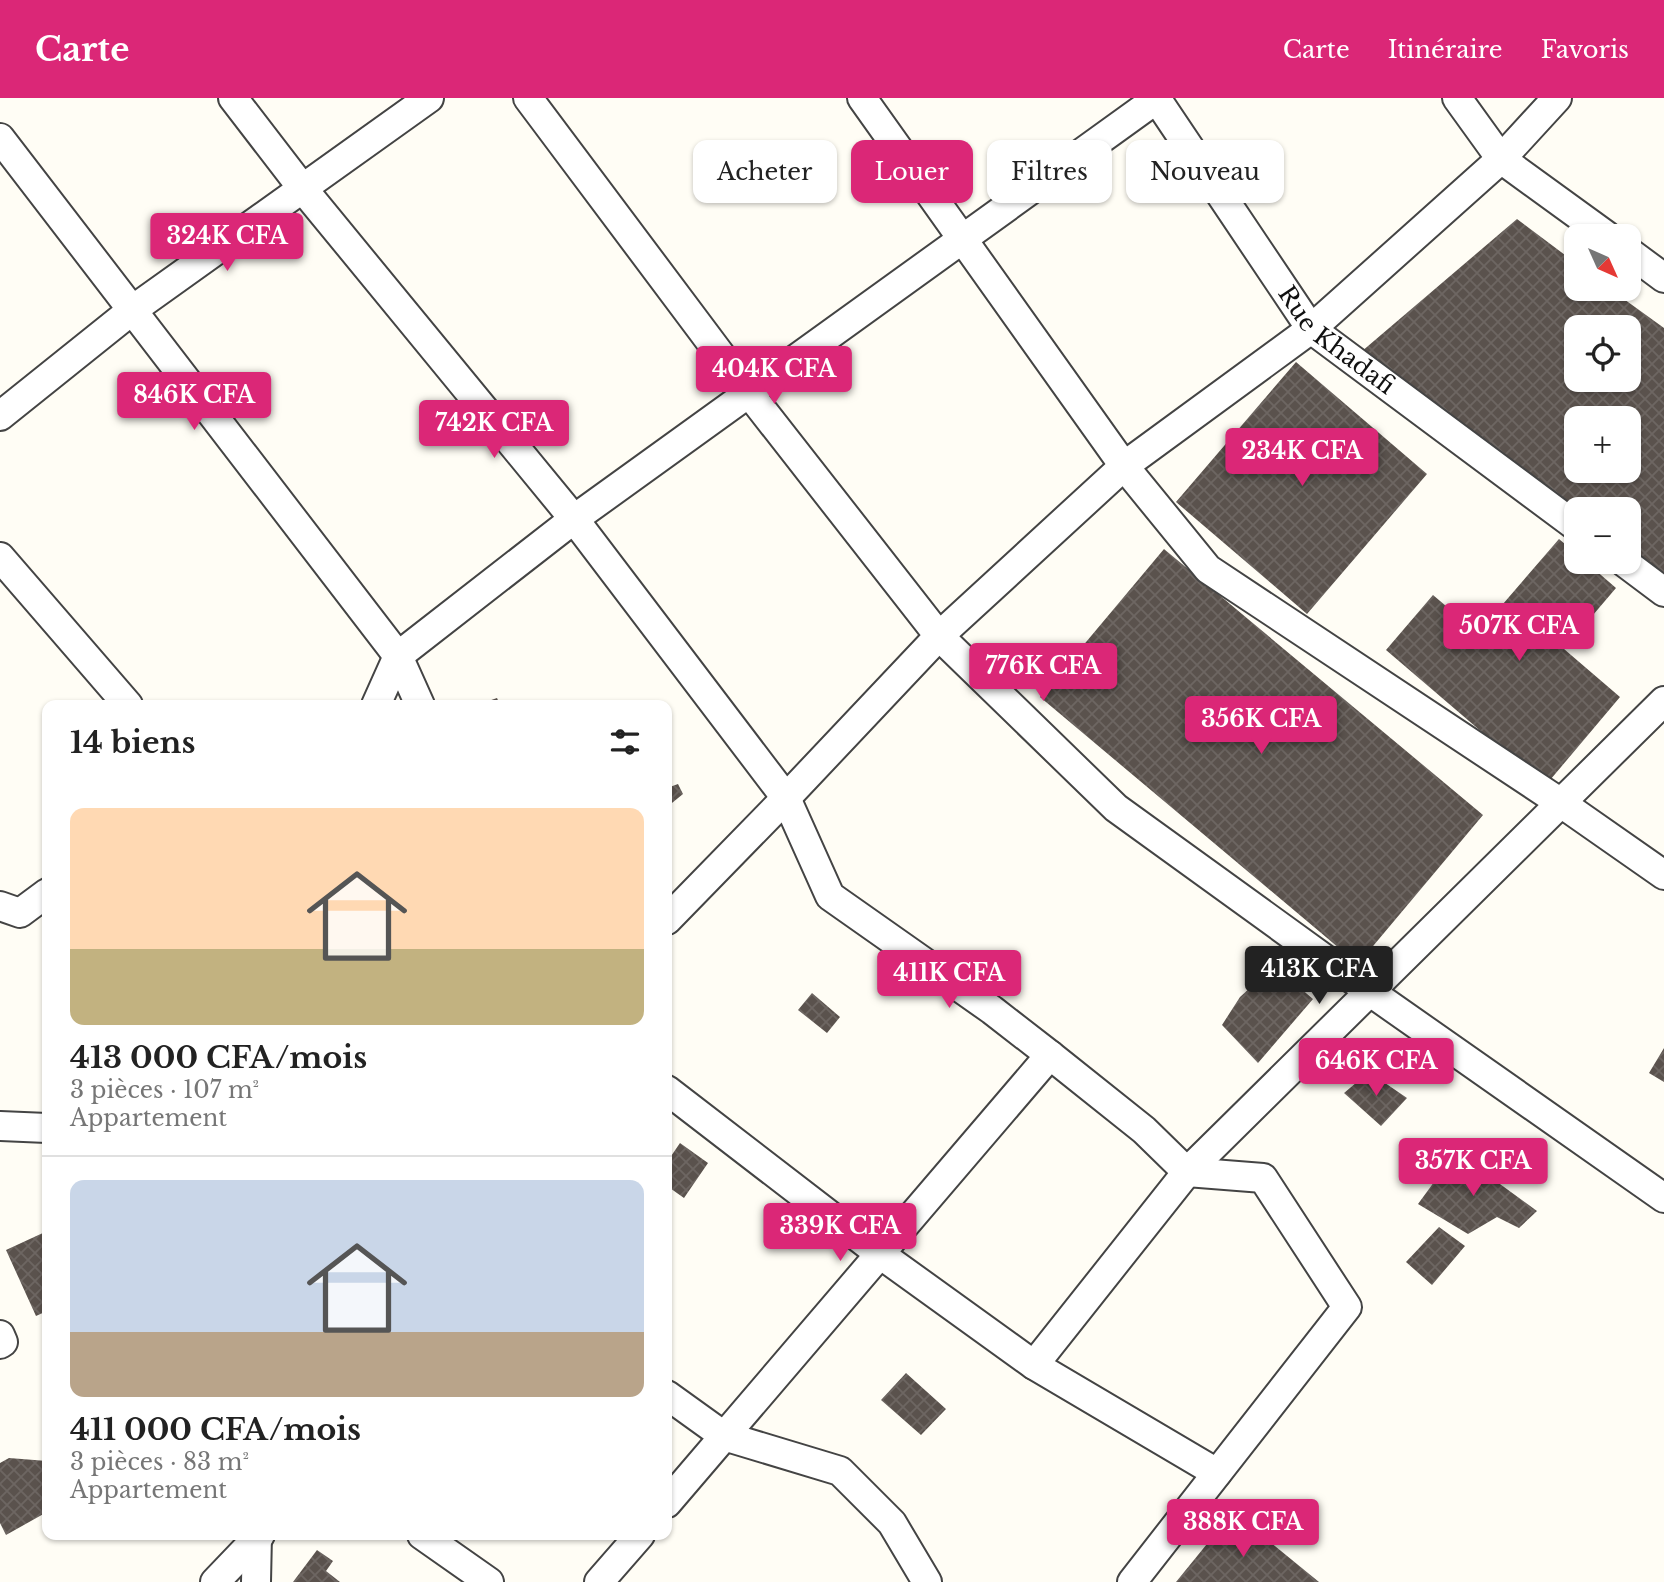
<!DOCTYPE html>
<html lang="fr">
<head>
<meta charset="utf-8">
<style>
	:root { --surface:#fff; --page:#f2f2f2; --text:#222; --muted:#767676; --line:#e0e0e0; --accent:#db2777 }
	body { margin:0; font-family:"Libre Baskerville",serif; background:var(--page); color:var(--text); height:100vh; display:flex; flex-direction:column; font-size:26px; white-space:nowrap }
	* { box-sizing:border-box; margin:0 }
	p { font-size:23px; color:var(--muted) }
	.icon { flex:none; width:38px; height:38px; fill:none; stroke:currentColor; stroke-width:2; stroke-linecap:round; stroke-linejoin:round }
	.map { position:relative; flex:1; overflow:hidden }
	.details { position:absolute; left:42px; top:602px; width:630px; height:840px; display:flex; flex-direction:column; background:var(--surface); border-radius:14px; box-shadow:0 2px 5px #0004 }
	.details>* { flex:none }
	.hud { position:absolute; left:693px; top:42px; width:665px; height:63px; display:flex; gap:14px }
	.needle { width:46px; rotate:135deg }
	.controls { position:absolute; left:1564px; top:126px; display:grid; gap:14px }
	.controls a { display:grid; place-items:center; width:77px; height:77px; border-radius:14px; background:var(--surface); box-shadow:0 2px 5px #0004; font-size:35px }
	.price { position:absolute; translate:-50% -60px; padding:0 16px; border-radius:7px; background:var(--accent); color:#fff; font-size:23px; line-height:46px; filter:drop-shadow(0 2px 4px #0008) }
	.price::after { content:''; position:absolute; left:50%; top:42px; width:21px; height:16px; margin-left:-10px; background:inherit; clip-path:polygon(0 0,100% 0,50% 100%) }
	.price.selected { background:#222; color:#fff }
	ul { padding:0; list-style:none }
	li { display:grid; align-content:center; gap:14px; height:371px; padding:0 28px }
	li+li { border-top:2px solid var(--line) }
	li span { display:grid; place-items:center; height:217px; border-radius:14px; color:#555 }
	li>.icon { margin-inline-start:auto }
	span .icon { width:126px; height:126px; fill:#fffc; stroke-width:1 }
	li b { font-size:30px }
	h2 { display:flex; justify-content:space-between; align-items:center; height:84px; padding:0 28px; font-size:30px }
	.tag { padding:0 24px; border-radius:14px; background:var(--surface); box-shadow:0 2px 5px #0004; font-size:24px; line-height:63px }
	.tag.selected { background:var(--accent); color:#fff }
	header { display:flex; align-items:center; gap:42px; box-sizing:border-box; height:98px; padding:0 35px; background:var(--accent); color:#fff }
	header strong { font-size:33px }
	nav { display:flex; gap:38px; margin-inline-start:auto; font-size:24px }
	.map>svg:first-child { display:block }
</style>
</head>
<body>
<header>
<strong>Carte</strong>
<nav><a>Carte</a><a>Itinéraire</a><a>Favoris</a></nav>
</header>
<div class="map">
<svg width="1664" height="1484" viewBox="0 0 1664 1484">
	<defs>
		<pattern id="building-cross-hatch" width="8" height="8" patternUnits="userSpaceOnUse" patternTransform="scale(1.75)"><rect width="8" height="8" fill="#5a524d"/><path d="M0 0l8 8M0 8l8-8" fill="none" stroke="#6d6662"/></pattern>
	</defs>
	<rect width="100%" height="100%" fill="#fffdf5"/>
	<path fill="url(#building-cross-hatch)" fill-rule="evenodd" d="M 1517,121 L 1577,166 L 1577,191 L 1610,191 L 1664,230 L 1664,475 L 1629,450 L 1629,411 L 1577,411 L 1361,254 ZM 1577,229 L 1629,229 L 1629,282 L 1577,282 ZM 1577,320 L 1629,320 L 1629,373 L 1577,373 Z
		M 1296,264 L 1427,376 L 1307,516 L 1176,404 Z
		M 1559,441 L 1577,456 L 1577,464 L 1586,464 L 1616,490 L 1564,551 L 1620,599 L 1545,688 L 1386,552 L 1433,497 L 1478,535 Z
		M 1164,451 L 1483,717 L 1358,866 L 1040,599 Z
		M 497,600 L 500,607 L 477,607 Z
		M 678,686 L 683,696 L 667,709 L 667,690 Z
		M 1274,868 L 1313,901 L 1258,965 L 1222,927 L 1240,899 Z
		M 812,895 L 840,919 L 827,935 L 798,912 Z
		M 1664,950 L 1664,984 L 1649,975 Z
		M 1369,974 L 1407,1000 L 1381,1028 L 1344,995 Z
		M 680,1045 L 708,1065 L 684,1100 L 667,1088 L 667,1064 Z
		M 1456,1054 L 1537,1113 L 1519,1130 L 1497,1119 L 1468,1136 L 1418,1106 Z
		M 1439,1129 L 1465,1148 L 1432,1187 L 1406,1164 Z
		M 45,1134 L 47,1140 L 47,1213 L 36,1218 L 6,1152 Z
		M 906,1275 L 946,1311 L 921,1337 L 881,1302 Z
		M 9,1360 L 47,1363 L 47,1414 L 6,1437 L 0,1425 L 0,1365 Z
		M 1233,1414 L 1319,1484 L 1176,1484 Z
		M 317,1452 L 333,1463 L 326,1473 L 340,1484 L 293,1484 Z"/>
	<g fill="none" stroke-linecap="round" stroke-linejoin="round">
		<g stroke="#444" stroke-width="32">
			<g id="street">
				<path d="M 233,0 L 303,91 L 574,421 L 786,700 L 830,798 L 992,912 L 1050,957 L 1144,1032 L 1187,1074 L 1263,1080 L 1347,1209 L 1132,1484"/>
				<path d="M 528,0 L 749,295 L 939,538 L 1116,710 L 1369,893 L 1664,1100"/>
				<path d="M 862,0 L 1124,368 L 1208,471 L 1561,705 L 1664,777"/>
				<path id="s1" d="M 1156,0 L 1311,231 L 1577,429"/>
				<path d="M 1457,0 L 1501,61 L 1607,138"/>
				<path d="M 0,40 L 398,558 L 420,607"/>
				<path d="M 1629,154 L 1664,180"/>
				<path d="M 0,318 L 131,213 L 429,0"/>
				<path d="M 0,459 L 128,607"/>
				<path d="M 1624,464 L 1664,494"/>
				<path d="M 376,607 L 398,558 L 574,421 L 1158,0"/>
				<path d="M 0,808 L 20,815 L 47,795"/>
				<path d="M 667,822 L 786,700 L 939,538 L 1124,368 L 1311,231 L 1501,61 L 1557,0"/>
				<path d="M 667,992 L 880,1156 L 1034,1267 L 1217,1375"/>
				<path d="M 0,1028 L 47,1030"/>
				<path d="M 0,1237 L 3,1244 L 0,1246"/>
				<path d="M 1034,1267 L 1187,1074 L 1664,603"/>
				<path d="M 667,1297 L 724,1338 L 840,1373 L 892,1425 L 927,1484"/>
				<path d="M 667,1405 L 1050,957"/>
				<path d="M 422,1437 L 489,1484"/>
				<path d="M 215,1484 L 260,1437"/>
				<path d="M 256,1484 L 257,1437"/>
				<path d="M 599,1484 L 640,1437"/>
			</g>
		</g>
		<use href="#street" stroke="#fff" stroke-width="28"/>
	</g>
	<g text-anchor="middle" stroke-width="7" stroke-linejoin="round" paint-order="stroke">
		<g font-size="24" fill="#111" stroke="#fff">
			<text dy="8" stroke="none"><textPath href="#s1" startOffset="304">Rue Khadafi</textPath></text>
		</g>
	</g>
</svg>
<div class="controls">
<a><svg class="needle" viewBox="-14 -14 28 28"><path d="M0-13l5 13h-10z" fill="#e53935"/><path d="M0 13l5-13h-10z" fill="#767676"/></svg></a>
<a><svg class="icon" aria-label="locate" viewBox="0 0 24 24"><circle cx="12" cy="12" r="6"/><path d="M12 2v4M12 18v4M2 12h4M18 12h4"/></svg></a>
<a>+</a>
<a>−</a>
</div>
<b class="price" style="left:227px;top:175px">324K CFA</b>
<b class="price" style="left:774px;top:308px">404K CFA</b>
<b class="price" style="left:194px;top:334px">846K CFA</b>
<b class="price" style="left:494px;top:362px">742K CFA</b>
<b class="price" style="left:1302px;top:390px">234K CFA</b>
<b class="price" style="left:1519px;top:565px">507K CFA</b>
<b class="price" style="left:1043px;top:605px">776K CFA</b>
<b class="price" style="left:1261px;top:658px">356K CFA</b>
<b class="price selected" style="left:1319px;top:908px">413K CFA</b>
<b class="price" style="left:949px;top:912px">411K CFA</b>
<b class="price" style="left:1376px;top:1000px">646K CFA</b>
<b class="price" style="left:1473px;top:1100px">357K CFA</b>
<b class="price" style="left:840px;top:1165px">339K CFA</b>
<b class="price" style="left:1243px;top:1461px">388K CFA</b>
<div class="hud">
<a class="tag">Acheter</a>
<a class="tag selected">Louer</a>
<a class="tag">Filtres</a>
<a class="tag">Nouveau</a>
</div>
<section class="details">
<h2>14 biens<svg class="icon" aria-label="filters" viewBox="0 0 24 24"><path d="M4 7h16M4 17h16"/><circle cx="9" cy="7" r="2"/><circle cx="15" cy="17" r="2"/></svg></h2>
<ul>
<li><span style="background:linear-gradient(#ffd9b3 65%,#c2b280 0)"><svg class="icon" aria-label="home" viewBox="0 0 24 24"><path d="M3 11l9-7 9 7M6 9v11h12V9"/></svg></span><div><b>413 000 CFA/mois</b><p>3 pièces · 107 m²</p><p>Appartement</p></div></li>
<li><span style="background:linear-gradient(#c9d6e8 70%,#b9a48a 0)"><svg class="icon" aria-label="home" viewBox="0 0 24 24"><path d="M3 11l9-7 9 7M6 9v11h12V9"/></svg></span><div><b>411 000 CFA/mois</b><p>3 pièces · 83 m²</p><p>Appartement</p></div></li>
</ul>
</section>
</div>
</body>
</html>
